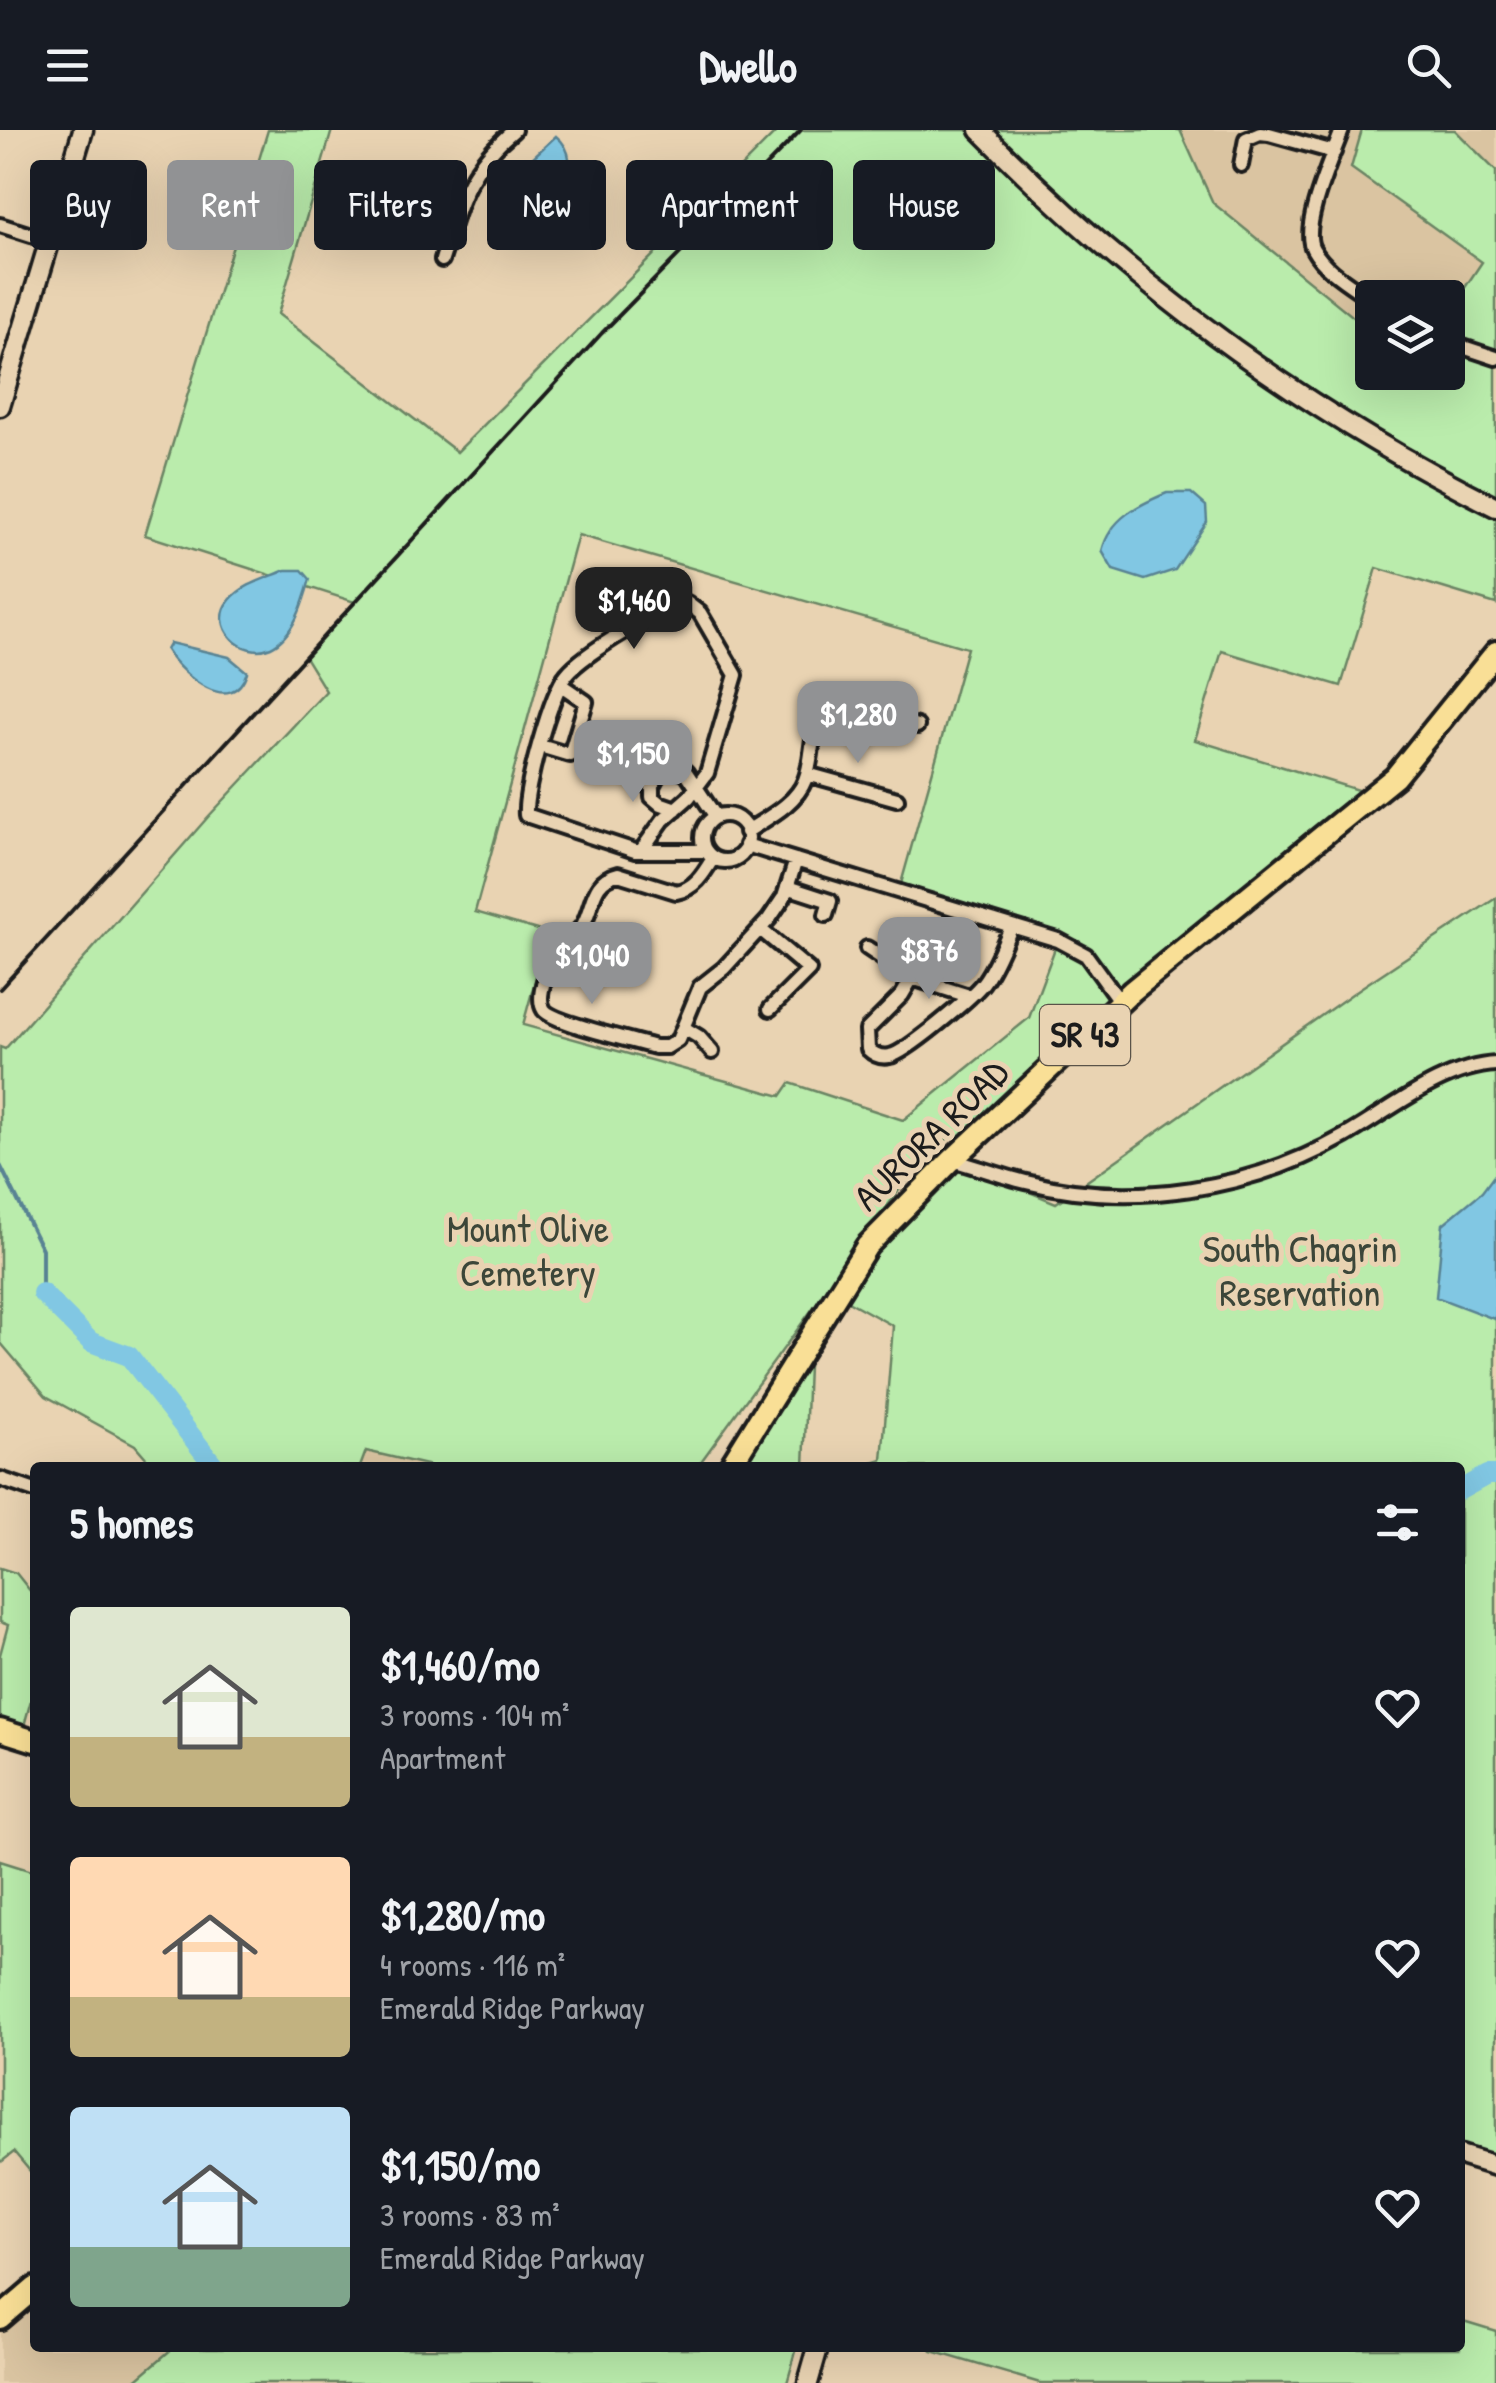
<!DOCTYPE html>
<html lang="en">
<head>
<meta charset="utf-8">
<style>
	:root { --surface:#171b24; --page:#20242c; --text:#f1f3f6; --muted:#9ea1a6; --accent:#919294 }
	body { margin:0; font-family:"Patrick Hand",sans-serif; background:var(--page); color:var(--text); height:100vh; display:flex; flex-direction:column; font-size:38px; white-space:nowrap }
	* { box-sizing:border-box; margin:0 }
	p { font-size:32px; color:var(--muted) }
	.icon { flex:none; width:55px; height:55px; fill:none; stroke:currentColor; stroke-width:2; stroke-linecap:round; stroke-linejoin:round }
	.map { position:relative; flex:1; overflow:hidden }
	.panel { position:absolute; left:30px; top:1332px; width:1435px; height:890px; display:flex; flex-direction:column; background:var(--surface); border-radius:10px; box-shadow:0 10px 40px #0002 }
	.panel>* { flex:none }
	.top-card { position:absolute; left:30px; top:30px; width:1438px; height:90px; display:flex; gap:20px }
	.controls { position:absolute; left:1355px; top:150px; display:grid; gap:20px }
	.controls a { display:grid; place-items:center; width:110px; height:110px; border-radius:10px; background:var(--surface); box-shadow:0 10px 40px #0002; font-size:50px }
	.price { position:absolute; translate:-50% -85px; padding:0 22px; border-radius:20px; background:var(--accent); color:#fff; font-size:32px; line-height:65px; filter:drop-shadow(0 2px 5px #0008) }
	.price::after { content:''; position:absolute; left:50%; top:60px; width:30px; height:22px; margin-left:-15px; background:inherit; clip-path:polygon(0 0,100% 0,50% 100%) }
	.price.selected { background:#222; color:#fff }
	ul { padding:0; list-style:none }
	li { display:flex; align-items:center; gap:30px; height:250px; padding:0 40px }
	li span { display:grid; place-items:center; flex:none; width:280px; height:200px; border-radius:10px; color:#555 }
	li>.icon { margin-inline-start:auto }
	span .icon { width:120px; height:120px; fill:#fffc; stroke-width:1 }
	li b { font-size:42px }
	h2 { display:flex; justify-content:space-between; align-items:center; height:120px; padding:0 40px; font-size:42px }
	.pill { padding:0 35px; border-radius:10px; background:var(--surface); box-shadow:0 10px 40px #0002; font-size:35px; line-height:90px }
	.pill.selected { background:var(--accent); color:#fff }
	header { display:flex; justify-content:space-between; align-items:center; height:130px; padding:0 40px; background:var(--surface); font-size:45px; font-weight:800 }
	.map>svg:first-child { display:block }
</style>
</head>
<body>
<header><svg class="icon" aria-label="menu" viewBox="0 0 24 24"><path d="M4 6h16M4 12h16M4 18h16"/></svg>Dwello<svg class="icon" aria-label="search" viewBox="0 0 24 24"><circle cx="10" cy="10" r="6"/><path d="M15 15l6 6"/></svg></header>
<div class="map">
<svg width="1496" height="2253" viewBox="0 0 1496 2253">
	<rect width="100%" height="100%" fill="#e9d3b2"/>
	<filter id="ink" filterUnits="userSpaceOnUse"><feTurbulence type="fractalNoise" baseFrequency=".01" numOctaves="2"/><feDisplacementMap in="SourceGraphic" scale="20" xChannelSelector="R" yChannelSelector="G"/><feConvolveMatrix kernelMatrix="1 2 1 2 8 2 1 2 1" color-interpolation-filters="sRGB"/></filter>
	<g filter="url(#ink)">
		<path fill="#dac4a1" d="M 1084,0 L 1496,0 L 1496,286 L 1448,242 L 1448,168 L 1372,168 L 1372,241 Z
			M 365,1321 L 439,1337 L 360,1338 Z
			M 35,2167 L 35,2218 L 173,2218 L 132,2253 L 0,2253 L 0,2188 Z"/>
		<path fill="#baecac" stroke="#6b8464" stroke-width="2.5" fill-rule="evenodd" d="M 268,0 L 332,0 L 278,184 L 457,322 L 778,0 L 1180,0 L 1213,73 L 1372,202 L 1372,242 L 1448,242 L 1448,183 L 1482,132 L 1351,38 L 1362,0 L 1455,0 L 1496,41 L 1496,474 L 1377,438 L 1341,556 L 1222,521 L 1195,610 L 1374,665 L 971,1012 L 951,1006 L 924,1026 L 697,1337 L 439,1338 L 366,1321 L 360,1337 L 154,1337 L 135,1315 L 46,1266 L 0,1212 L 0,917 L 5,919 L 208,687 L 326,561 L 305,527 L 355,472 L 145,405 ZM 578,405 L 967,518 L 899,761 L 1058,810 L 1029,888 L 903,990 L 790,953 L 781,966 L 523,895 L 548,803 L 475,782 Z
			M 1496,768 L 1496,2036 L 1460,2025 L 1460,1338 L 859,1337 L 882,1330 L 893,1196 L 837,1165 L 952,1030 L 1056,1073 L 1359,859 Z
			M 809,1210 L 804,1337 L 729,1338 Z
			M 0,1438 L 16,1443 L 35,1467 L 35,1555 L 21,1607 L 0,1599 L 0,1525 L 8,1495 L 0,1492 Z
			M 0,1731 L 35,1742 L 35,2047 L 14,2022 L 0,2033 Z
			M 1460,2190 L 1496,2201 L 1496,2253 L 1040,2253 L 932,2221 L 933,2218 L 1460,2218 Z
			M 173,2218 L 797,2218 L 787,2253 L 132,2253 Z"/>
		<path fill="#81c7e3" stroke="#598393" stroke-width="2.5" d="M 556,6 C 590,33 553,89 523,104 L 499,84 L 490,67 Z
			M 1167,363 L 1191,363 L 1206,376 L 1207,392 L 1175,440 L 1145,450 L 1113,440 L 1102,421 C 1110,388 1138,375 1167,363 Z
			M 286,440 L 302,440 L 310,449 C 304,471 294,506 271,517 C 242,530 208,496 230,470 C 243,454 268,448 286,440 Z
			M 170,513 L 229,527 L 247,542 C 232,588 182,546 166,520 Z
			M 1496,1043 L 1496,1185 L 1494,1189 L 1436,1167 L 1443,1094 L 1482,1062 Z"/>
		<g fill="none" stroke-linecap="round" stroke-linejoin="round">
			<path stroke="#598393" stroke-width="4" d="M 0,1035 L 42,1119 L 42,1163"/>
			<path stroke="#81c7e3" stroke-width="20" d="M 42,1163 L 91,1212 L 129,1226 L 216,1338
				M 1460,1360 L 1487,1345 L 1496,1345"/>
			<g stroke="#1c1c1c" stroke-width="20">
				<path id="street" d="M 1342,0 C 1333,26 1300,96 1313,119 C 1325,141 1353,156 1372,170
					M 1241,35 L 1246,9 L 1260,3 L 1269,4 L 1334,22
					M 0,95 L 50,111
					M 442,130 C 460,73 465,41 514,0
					M 1448,212 L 1496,228
					M 540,616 L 570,625 L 586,572 L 561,555
					M 670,638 L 686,642 L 716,687
					M 659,643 L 652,656 L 652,667 L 659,673 L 676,679
					M 807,644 L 897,669
					M702 708a23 23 0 1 1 46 0a23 23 0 1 1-46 0Z
					M 746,702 C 767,688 796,674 805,650 C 815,626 808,594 828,575 L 841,574 L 917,596
					M 746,715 L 1058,810 L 1086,825 L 1120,872
					M 641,721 L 663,690 L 689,667 L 707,643 L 736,545 L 700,483 L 687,473 C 663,475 583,524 567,544 C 551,562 524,661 526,685 L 635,721 L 706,721
					M 713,728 C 704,743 695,759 676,762 L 618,744 C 592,750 594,773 584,793 C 578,804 565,811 558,822 C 549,834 535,867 544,880 C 554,893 635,911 655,917 L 667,917 L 678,910 L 700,857 L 724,838 L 769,789 L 784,767 L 796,730
					M 787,757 L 830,771 L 826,785
					M 760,799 L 809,840 L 770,879
					M 867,818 L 912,848 L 969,866
					M 912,848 L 902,865 L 867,900 L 868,919 C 874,925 881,928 890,926 C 906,923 972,867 983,853 C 996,836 1003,814 1012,796
					M 684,898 L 699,907 L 712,922
					M 952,1030 C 977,1037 1001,1046 1026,1052 C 1132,1079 1250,1060 1345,1006 C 1391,980 1441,937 1496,934
					M 0,1349 L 35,1361"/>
			</g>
			<g stroke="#1c1c1c" stroke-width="25">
				<path id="secondary" d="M 980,0 C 1131,154 1303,281 1496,377
					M 0,276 L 83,0
					M 1460,2025 L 1496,2036
					M 808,2253 L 818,2218"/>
			</g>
			<g stroke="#1c1c1c" stroke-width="28">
				<path id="primary" d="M 729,1338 L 867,1116 L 952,1030 L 1132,861 L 1395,647 L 1496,522
					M 0,1600 L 35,1611
					M 0,2188 L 35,2158"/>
			</g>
			<use href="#street" stroke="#e9d3b2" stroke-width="12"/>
			<use href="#secondary" stroke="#e9d3b2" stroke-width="18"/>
			<use href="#primary" stroke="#f9df96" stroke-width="20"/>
			<path stroke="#1c1c1c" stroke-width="4" d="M 0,859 L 602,203 L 801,0"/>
		</g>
	</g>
	<g text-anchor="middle" stroke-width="10" stroke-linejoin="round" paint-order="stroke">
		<rect fill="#e9d3b2" stroke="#5a5349" stroke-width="2.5" x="1040" y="875" width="90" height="60" rx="8"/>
		<g font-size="35" font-weight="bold" fill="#1c1c1c">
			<text x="1085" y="917">SR 43</text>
		</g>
		<g font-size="38" fill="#1c1c1c" stroke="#e9d3b2">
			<text transform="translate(931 1005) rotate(-44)" y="13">AURORA ROAD</text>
		</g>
		<g font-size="38" fill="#3c4639" stroke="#e9d3b2">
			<text x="528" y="1112">Mount Olive<tspan x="528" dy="44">Cemetery</tspan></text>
			<text x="1300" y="1132">South Chagrin<tspan x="1300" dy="44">Reservation</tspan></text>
		</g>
	</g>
</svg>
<div class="controls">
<a><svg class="icon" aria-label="layers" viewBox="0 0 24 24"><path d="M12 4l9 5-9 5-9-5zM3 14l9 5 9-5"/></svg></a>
</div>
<b class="price selected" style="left:634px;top:522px">$1,460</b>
<b class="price" style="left:858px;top:636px">$1,280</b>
<b class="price" style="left:633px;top:675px">$1,150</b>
<b class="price" style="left:929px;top:872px">$876</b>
<b class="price" style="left:592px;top:877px">$1,040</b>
<div class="top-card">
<a class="pill">Buy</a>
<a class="pill selected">Rent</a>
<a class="pill">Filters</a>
<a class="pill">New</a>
<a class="pill">Apartment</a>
<a class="pill">House</a>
</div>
<section class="panel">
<h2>5 homes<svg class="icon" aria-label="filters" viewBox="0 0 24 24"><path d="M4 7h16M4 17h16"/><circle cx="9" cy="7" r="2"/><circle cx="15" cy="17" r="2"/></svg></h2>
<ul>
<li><span style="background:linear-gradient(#dfe7d0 65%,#c2b280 0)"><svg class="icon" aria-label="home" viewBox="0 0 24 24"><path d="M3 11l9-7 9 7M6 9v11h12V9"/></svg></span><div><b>$1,460/mo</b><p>3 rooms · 104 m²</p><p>Apartment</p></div><svg class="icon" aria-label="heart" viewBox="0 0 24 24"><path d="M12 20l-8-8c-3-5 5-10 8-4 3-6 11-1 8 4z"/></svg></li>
<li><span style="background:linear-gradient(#ffd9b3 70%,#c2b280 0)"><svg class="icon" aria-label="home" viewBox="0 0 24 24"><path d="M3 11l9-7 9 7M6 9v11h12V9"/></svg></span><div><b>$1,280/mo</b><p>4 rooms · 116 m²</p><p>Emerald Ridge Parkway</p></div><svg class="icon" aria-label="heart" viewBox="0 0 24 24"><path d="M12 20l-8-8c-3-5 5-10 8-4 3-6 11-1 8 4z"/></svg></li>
<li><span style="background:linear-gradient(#bfe0f5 70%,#7fa58c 0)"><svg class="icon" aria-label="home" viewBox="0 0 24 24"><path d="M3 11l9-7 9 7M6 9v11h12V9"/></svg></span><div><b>$1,150/mo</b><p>3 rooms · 83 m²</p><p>Emerald Ridge Parkway</p></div><svg class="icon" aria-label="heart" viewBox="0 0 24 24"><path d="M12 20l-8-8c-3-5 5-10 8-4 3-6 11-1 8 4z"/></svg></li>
</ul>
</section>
</div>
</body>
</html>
